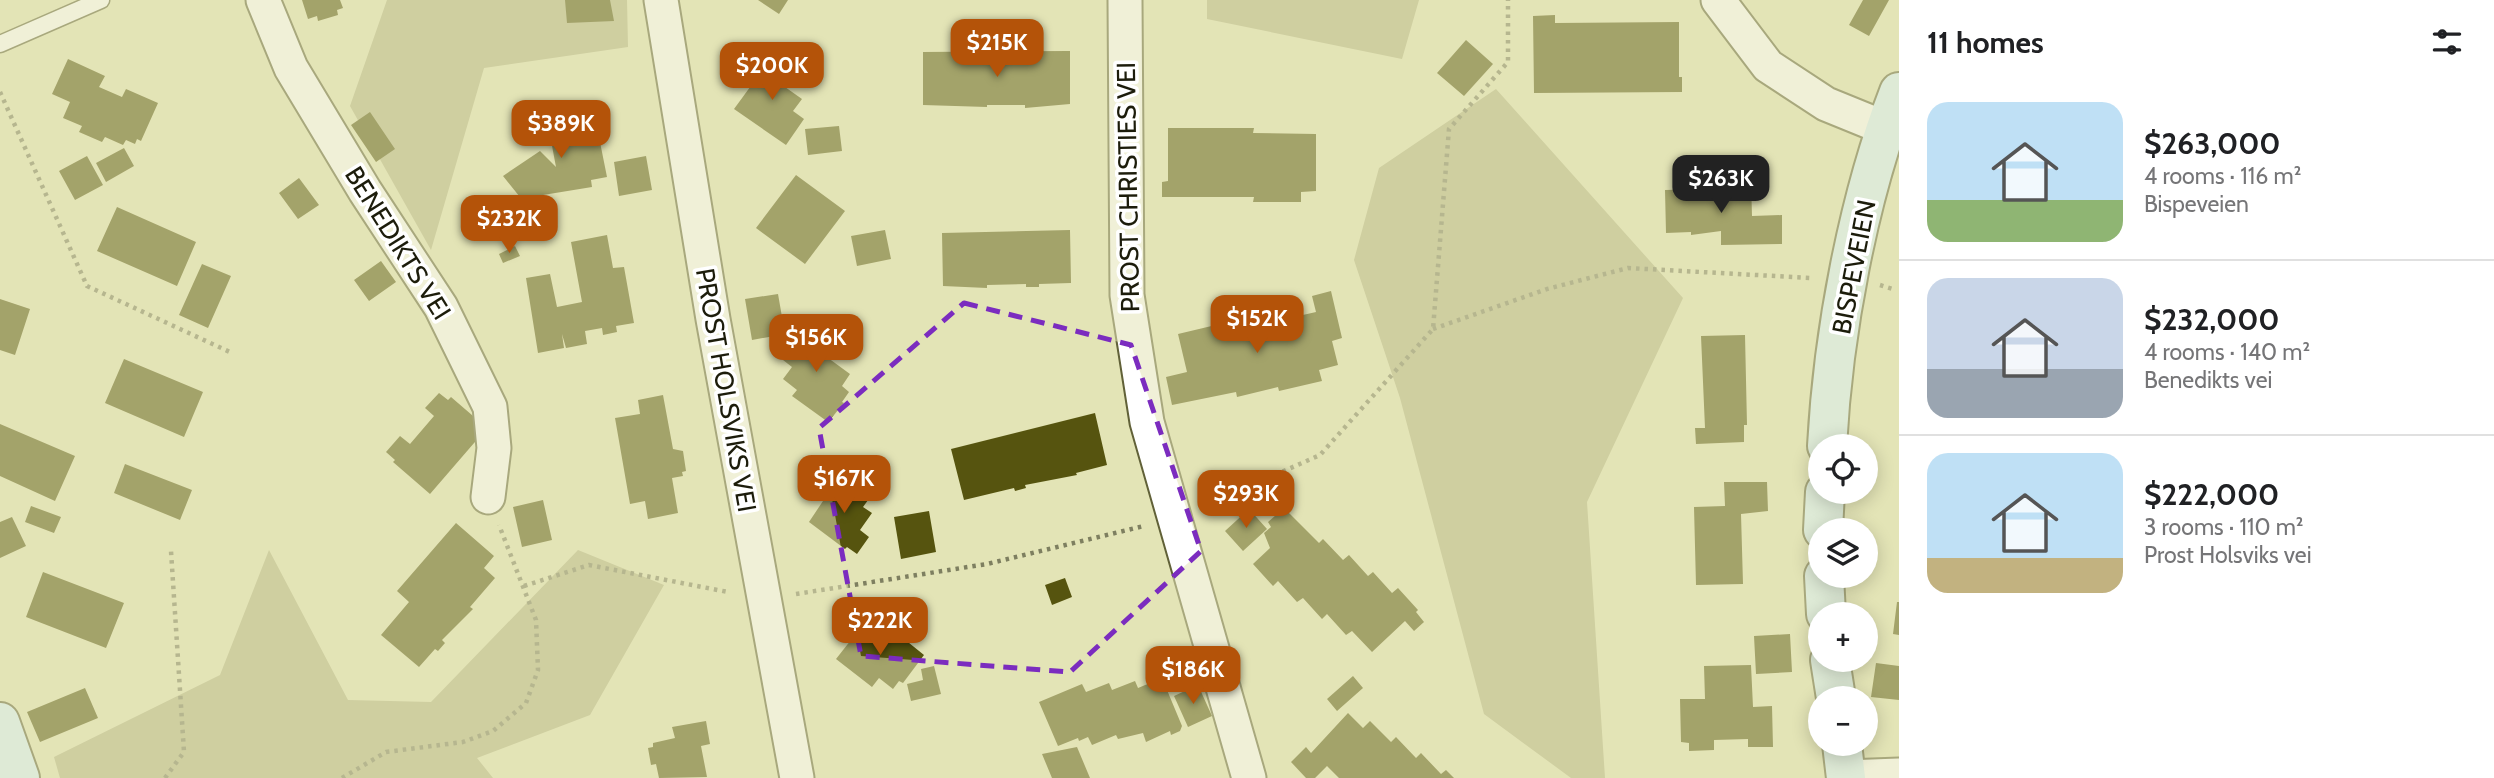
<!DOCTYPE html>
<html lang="en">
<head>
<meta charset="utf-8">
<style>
	:root { --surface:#fff; --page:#f6f6f6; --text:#202124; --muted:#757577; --line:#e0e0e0; --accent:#b45309 }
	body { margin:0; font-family:Cabin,sans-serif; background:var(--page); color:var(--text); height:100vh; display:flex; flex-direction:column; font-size:26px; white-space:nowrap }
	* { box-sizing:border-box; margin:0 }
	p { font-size:23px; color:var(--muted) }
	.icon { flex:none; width:38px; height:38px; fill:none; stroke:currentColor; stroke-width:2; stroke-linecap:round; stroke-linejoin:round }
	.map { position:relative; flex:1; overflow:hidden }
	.panel { display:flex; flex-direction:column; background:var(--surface); width:595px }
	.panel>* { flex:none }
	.fabs { position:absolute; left:1808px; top:434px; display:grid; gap:14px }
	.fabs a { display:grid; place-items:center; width:70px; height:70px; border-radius:50%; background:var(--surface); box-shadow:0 4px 18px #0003; font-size:35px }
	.price { position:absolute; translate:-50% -60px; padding:0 16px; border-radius:14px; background:var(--accent); color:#fff; font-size:23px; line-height:46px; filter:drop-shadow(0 2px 4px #0008) }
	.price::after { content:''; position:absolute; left:50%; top:42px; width:21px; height:16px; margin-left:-10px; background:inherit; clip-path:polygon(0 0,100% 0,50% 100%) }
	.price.current { background:#222; color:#fff }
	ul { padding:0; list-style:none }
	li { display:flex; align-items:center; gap:21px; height:175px; padding:0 28px }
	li+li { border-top:2px solid var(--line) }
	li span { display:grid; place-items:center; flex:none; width:196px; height:140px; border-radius:21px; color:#555 }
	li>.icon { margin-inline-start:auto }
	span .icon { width:84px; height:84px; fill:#fffc; stroke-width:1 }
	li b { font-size:30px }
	h2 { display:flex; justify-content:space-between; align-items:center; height:84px; padding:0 28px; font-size:30px }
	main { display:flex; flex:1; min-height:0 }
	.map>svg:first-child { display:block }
</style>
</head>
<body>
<main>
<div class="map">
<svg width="1899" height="778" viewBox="0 0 1899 778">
	<rect width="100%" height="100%" fill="#e3e4b6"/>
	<path fill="#b5b586" d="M 387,0 L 627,0 L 628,47 L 484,68 L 431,250 L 350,106 Z
		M 1207,0 L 1419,0 L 1402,59 L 1207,19 Z
		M 1496,89 L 1683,298 L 1587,502 L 1605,778 L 1571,778 L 1484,714 L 1400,398 L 1354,260 L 1379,168 Z
		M 269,550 L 348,700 L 431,702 L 578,550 L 664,585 L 590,715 L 477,758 L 493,778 L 60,778 L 54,757 L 220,675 Z"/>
	<path fill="#56540f" d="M 302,0 L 340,0 L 343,8 L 337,10 L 338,15 L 318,21 L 317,16 L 308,19 Z
		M 565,0 L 610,0 L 614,21 L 567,23 Z
		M 758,0 L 788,0 L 779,14 Z
		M 1863,0 L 1889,0 L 1869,36 L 1849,25 Z
		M 1555,15 L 1555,23 L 1679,22 L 1679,77 L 1682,77 L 1682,92 L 1534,93 L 1533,16 Z
		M 1466,40 L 1493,64 L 1464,96 L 1437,73 Z
		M 1070,51 L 1070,104 L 1025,108 L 1025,105 L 987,105 L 987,107 L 923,105 L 923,52 Z
		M 772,57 L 795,73 L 785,87 L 802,99 L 793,111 L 804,119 L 786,145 L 734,109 Z
		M 68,59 L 105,76 L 99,87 L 122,97 L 126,89 L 158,103 L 141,141 L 137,139 L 135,144 L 126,140 L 123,145 L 105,137 L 102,142 L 79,132 L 82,126 L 63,118 L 70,102 L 52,94 Z
		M 578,108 L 581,125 L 596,122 L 607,177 L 591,180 L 592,187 L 543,195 L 528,207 L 503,176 L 540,151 L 556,167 L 546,114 Z
		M 370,112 L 395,149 L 376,162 L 351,125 Z
		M 839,126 L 842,151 L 808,155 L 805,129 Z
		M 1168,128 L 1254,128 L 1253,133 L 1316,134 L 1316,191 L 1301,192 L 1301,202 L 1253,202 L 1254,197 L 1162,197 L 1162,182 L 1168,181 Z
		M 124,148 L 134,166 L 106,182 L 96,163 Z
		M 87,156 L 103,185 L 75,200 L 59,171 Z
		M 646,156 L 652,190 L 619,196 L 614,162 Z
		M 796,175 L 845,211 L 805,264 L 756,228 Z
		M 299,178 L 319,205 L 298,219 L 279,193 Z
		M 1751,181 L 1752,216 L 1782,215 L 1782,244 L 1721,245 L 1721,231 L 1691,235 L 1691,232 L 1666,233 L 1665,190 L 1708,189 L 1708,183 Z
		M 117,207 L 196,242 L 177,286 L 97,251 Z
		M 885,230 L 891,259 L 857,266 L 851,236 Z
		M 1070,230 L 1071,283 L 1039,284 L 1039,287 L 1026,287 L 1026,284 L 987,285 L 987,288 L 943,286 L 942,233 Z
		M 607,235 L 613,268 L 624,267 L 634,323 L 616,326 L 617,332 L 603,335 L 602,328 L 585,331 L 587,344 L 566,348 L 562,334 L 564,348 L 538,353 L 526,278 L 550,274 L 557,307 L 582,302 L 571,242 Z
		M 515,246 L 520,256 L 503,263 L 499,254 Z
		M 381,261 L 396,282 L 369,301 L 354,280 Z
		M 202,264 L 231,276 L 208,328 L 179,315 Z
		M 1331,291 L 1342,338 L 1332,341 L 1338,365 L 1319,370 L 1322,381 L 1279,391 L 1278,387 L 1237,397 L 1236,392 L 1172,405 L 1166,377 L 1187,372 L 1178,334 L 1220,324 L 1221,329 L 1262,319 L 1263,324 L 1316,312 L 1312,296 Z
		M 778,294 L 785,334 L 752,340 L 745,299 Z
		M 0,299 L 30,309 L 15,355 L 0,350 Z
		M 809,324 L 834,342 L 824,355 L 850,374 L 842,386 L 849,392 L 842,402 L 844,403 L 828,422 L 792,396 L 797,390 L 783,379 L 792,367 L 783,360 L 789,351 L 787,349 Z
		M 1745,335 L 1747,425 L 1744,425 L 1744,442 L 1696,444 L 1695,428 L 1705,428 L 1701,336 Z
		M 124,359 L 203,392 L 184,437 L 105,403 Z
		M 439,393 L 448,400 L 451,397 L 487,428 L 430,494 L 393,462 L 395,460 L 386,452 L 400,436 L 410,444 L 434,416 L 425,408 Z
		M 663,395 L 673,449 L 683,451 L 686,471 L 682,472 L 683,476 L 672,478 L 678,513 L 648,519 L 645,501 L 630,504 L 615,418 L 640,414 L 638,400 Z
		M 1095,413 L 1107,465 L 1076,473 L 1077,475 L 1025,485 L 1026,488 L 1015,491 L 1014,488 L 964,500 L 951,449 Z
		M 0,424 L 75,456 L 55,501 L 0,476 Z
		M 125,464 L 192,490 L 180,520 L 114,493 Z
		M 841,474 L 871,496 L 863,507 L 872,513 L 860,530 L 869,537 L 857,554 L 847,547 L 845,549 L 809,522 Z
		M 1724,482 L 1767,482 L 1768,511 L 1741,514 L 1743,584 L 1696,585 L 1694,507 L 1725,506 Z
		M 543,500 L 552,540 L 522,547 L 513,507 Z
		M 31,506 L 61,517 L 54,533 L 25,522 Z
		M 1284,508 L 1319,543 L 1323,539 L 1343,560 L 1349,555 L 1368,576 L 1373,572 L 1392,593 L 1398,588 L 1418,610 L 1416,612 L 1424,622 L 1414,631 L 1405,621 L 1372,652 L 1352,631 L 1346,635 L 1327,614 L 1322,619 L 1303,598 L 1297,602 L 1278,581 L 1273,586 L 1253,564 L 1270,548 L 1264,533 L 1271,527 L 1268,522 Z
		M 1249,509 L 1267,529 L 1243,551 L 1225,531 Z
		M 929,511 L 936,552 L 901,559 L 894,517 Z
		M 12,517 L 26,546 L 0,558 L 0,522 Z
		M 456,523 L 494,556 L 484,568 L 495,578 L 470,607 L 473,609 L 442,640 L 445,643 L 438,651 L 435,649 L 419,667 L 381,635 L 409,602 L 397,591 Z
		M 43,572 L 124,603 L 106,648 L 26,617 Z
		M 1065,578 L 1072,597 L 1052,605 L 1045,585 Z
		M 1897,602 L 1899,602 L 1899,635 L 1893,634 Z
		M 862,626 L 878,638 L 888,626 L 924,655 L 903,683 L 899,681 L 893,689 L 879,678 L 872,687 L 836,659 Z
		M 1790,634 L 1792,672 L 1756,674 L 1754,636 Z
		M 1876,663 L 1899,666 L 1899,700 L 1871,697 Z
		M 1751,665 L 1753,707 L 1772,706 L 1773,747 L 1748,747 L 1748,739 L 1714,740 L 1714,750 L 1689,751 L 1689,743 L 1681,742 L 1680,699 L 1705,699 L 1704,666 Z
		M 934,666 L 941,694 L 911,701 L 907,684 L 923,680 L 921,669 Z
		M 1353,676 L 1363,688 L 1337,711 L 1327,699 Z
		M 1162,678 L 1182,726 L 1180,731 L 1171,735 L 1170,731 L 1146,742 L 1143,733 L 1118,739 L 1116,735 L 1092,745 L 1088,737 L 1079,741 L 1078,738 L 1058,746 L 1039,702 L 1082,684 L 1086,692 L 1109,683 L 1112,690 L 1135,681 L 1138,688 Z
		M 1198,685 L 1212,716 L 1188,727 L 1174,696 Z
		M 85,688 L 98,718 L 40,742 L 27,712 Z
		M 1348,713 L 1363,728 L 1370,721 L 1391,742 L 1396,737 L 1416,758 L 1421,753 L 1441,774 L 1446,770 L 1454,778 L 1339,778 L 1327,766 L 1315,778 L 1306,778 L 1291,762 L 1306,747 L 1311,753 Z
		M 706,721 L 710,744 L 701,746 L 707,777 L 659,778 L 656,764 L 651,765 L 648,748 L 653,747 L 653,743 L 675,738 L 672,727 Z
		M 1077,747 L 1090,778 L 1052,778 L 1042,754 Z"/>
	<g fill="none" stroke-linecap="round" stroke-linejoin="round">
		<g stroke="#616138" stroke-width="19">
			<path id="lane" d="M 0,44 L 101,0"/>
		</g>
		<g stroke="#616138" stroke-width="37">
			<path id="street" d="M 263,0 L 291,68 L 365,191 L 441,307 L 490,407 L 494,448 L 488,497
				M 661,0 L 713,319 L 797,778
				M 1125,0 L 1127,295 L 1147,422 L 1249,778
				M 1718,0 L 1768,66 L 1826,104 L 1885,128
				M 1846,777 L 1899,775"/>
		</g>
		<g stroke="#616138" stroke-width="42">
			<path id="secondary" d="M 1827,446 C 1833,333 1858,198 1899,92
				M 1823,530 L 1825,492
				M 1824,576 L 1826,614
				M 1830,660 L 1836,698
				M 0,722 L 20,778
				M 1842,744 L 1846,778"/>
		</g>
		<path stroke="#7e7f60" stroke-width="4.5" stroke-dasharray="3.5 5" stroke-linecap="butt" d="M 0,92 L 87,286 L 232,353
			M 1880,285 L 1896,290
			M 1433,329 L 1547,289 L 1628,268 L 1811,278
			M 1205,506 L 1320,455 L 1433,329 L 1449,129 L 1508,62 L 1508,0
			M 524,586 L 589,565 L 728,592
			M 796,594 L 987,564 L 1144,526
			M 165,778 L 184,752 L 171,551
			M 342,778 L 386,752 L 463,742 L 493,731 L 526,703 L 538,670 L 536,620 L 499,525"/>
		<use href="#lane" stroke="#fff" stroke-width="16"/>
		<use href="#street" stroke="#fff" stroke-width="33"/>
		<use href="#secondary" stroke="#d8f1fc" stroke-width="38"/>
	</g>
	<path d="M0 0H1899V778H0ZM 964,303 L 1131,345 L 1201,551 L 1070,672 L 861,656 L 819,428 Z" fill="#e3e4b6" fill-opacity=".55" fill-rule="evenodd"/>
	<path fill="none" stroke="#7b2cbf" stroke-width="5" stroke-dasharray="14 9" stroke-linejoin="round" d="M 964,303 L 1131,345 L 1201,551 L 1070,672 L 861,656 L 819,428 Z"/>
	<g text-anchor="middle" stroke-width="7" stroke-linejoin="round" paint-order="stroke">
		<g font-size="26" fill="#1c1c0b" stroke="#fff">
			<text transform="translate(1128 187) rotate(-91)" y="9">PROST CHRISTIES VEI</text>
			<text transform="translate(398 243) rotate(58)" y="9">BENEDIKTS VEI</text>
			<text transform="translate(1854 267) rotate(-79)" y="9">BISPEVEIEN</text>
			<text transform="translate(726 390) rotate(80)" y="9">PROST HOLSVIKS VEI</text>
		</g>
	</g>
</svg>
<div class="fabs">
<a><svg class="icon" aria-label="locate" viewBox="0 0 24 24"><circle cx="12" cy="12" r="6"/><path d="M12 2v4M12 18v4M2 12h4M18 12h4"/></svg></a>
<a><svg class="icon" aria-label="layers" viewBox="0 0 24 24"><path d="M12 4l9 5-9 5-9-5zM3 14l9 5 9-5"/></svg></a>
<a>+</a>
<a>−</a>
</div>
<b class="price" style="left:997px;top:79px">$215K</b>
<b class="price" style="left:772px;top:102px">$200K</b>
<b class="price" style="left:561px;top:160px">$389K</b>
<b class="price current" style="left:1721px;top:215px">$263K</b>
<b class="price" style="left:509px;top:255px">$232K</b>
<b class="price" style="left:1257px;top:355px">$152K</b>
<b class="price" style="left:816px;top:374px">$156K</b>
<b class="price" style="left:844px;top:515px">$167K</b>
<b class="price" style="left:1246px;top:530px">$293K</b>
<b class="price" style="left:880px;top:657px">$222K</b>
<b class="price" style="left:1193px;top:706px">$186K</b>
</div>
<section class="panel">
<h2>11 homes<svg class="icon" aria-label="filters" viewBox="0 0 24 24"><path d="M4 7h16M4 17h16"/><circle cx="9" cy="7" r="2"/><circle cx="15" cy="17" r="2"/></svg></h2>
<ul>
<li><span style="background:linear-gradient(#bfe0f5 70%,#8fb573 0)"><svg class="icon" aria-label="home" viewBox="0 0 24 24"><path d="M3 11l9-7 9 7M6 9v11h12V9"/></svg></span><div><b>$263,000</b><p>4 rooms · 116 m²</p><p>Bispeveien</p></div></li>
<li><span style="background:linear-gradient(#c9d6e8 65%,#9aa5b1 0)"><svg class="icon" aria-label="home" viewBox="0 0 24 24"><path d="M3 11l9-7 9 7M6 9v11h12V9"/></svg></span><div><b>$232,000</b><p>4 rooms · 140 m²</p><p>Benedikts vei</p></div></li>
<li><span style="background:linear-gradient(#bfe0f5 75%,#c2b280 0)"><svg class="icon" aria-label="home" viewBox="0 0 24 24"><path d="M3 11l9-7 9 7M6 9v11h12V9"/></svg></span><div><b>$222,000</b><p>3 rooms · 110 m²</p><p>Prost Holsviks vei</p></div></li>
</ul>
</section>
</main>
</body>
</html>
